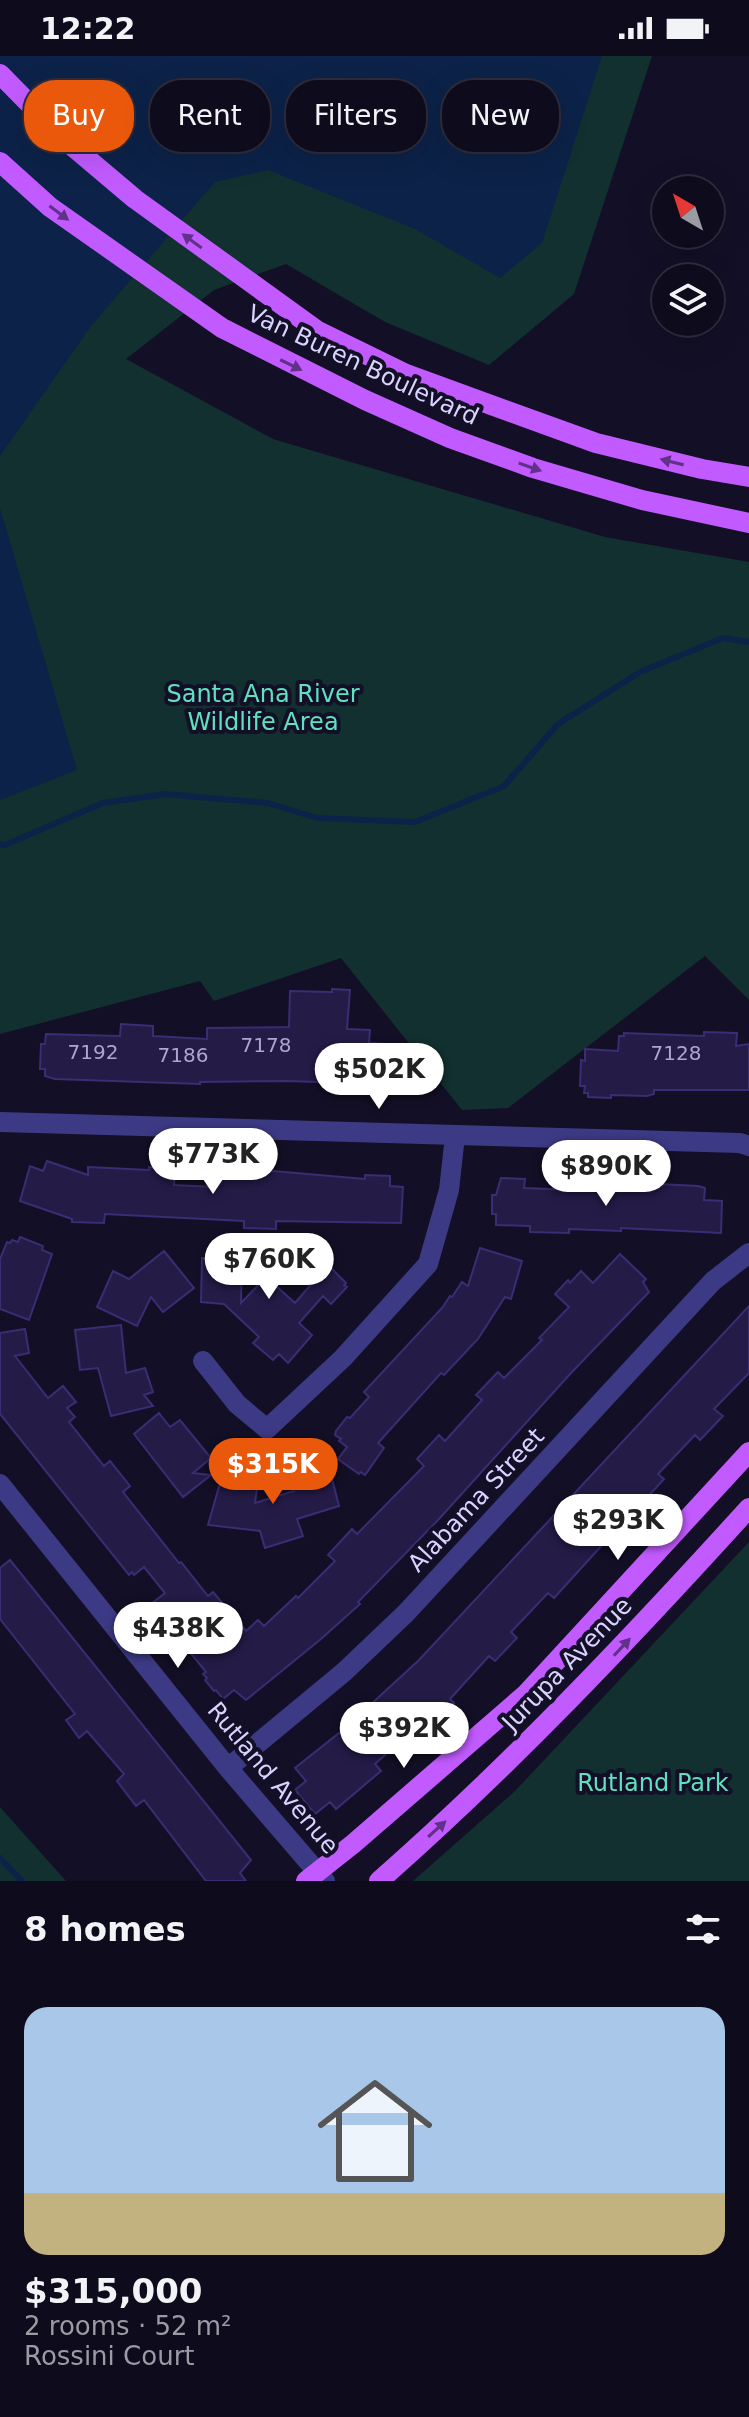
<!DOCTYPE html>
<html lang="en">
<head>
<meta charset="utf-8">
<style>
	:root { --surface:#0e0b1c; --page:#1c1929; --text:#f1f3f6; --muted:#9b9ba3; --line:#2e2b3b; --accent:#ea580c }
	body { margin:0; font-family:"DejaVu Sans",sans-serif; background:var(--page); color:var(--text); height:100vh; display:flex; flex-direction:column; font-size:30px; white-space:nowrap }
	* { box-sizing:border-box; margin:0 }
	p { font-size:26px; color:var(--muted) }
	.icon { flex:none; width:44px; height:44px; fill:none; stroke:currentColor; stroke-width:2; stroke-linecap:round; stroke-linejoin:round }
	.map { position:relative; height:1825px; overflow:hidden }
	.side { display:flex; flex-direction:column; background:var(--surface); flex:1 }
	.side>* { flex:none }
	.hud { position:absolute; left:24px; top:24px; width:702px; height:72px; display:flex; gap:16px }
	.needle { width:52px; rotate:321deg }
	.fabs { position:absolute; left:652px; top:120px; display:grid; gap:16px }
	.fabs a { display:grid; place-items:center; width:72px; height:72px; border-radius:50%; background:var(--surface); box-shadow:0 8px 32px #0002,0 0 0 2px var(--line); font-size:40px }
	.price { position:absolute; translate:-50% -68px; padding:0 18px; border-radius:28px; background:#fff; color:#222; font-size:26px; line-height:52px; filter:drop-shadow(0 2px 4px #0008) }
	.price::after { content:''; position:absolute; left:50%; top:48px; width:24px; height:18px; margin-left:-12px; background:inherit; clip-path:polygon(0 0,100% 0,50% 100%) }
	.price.selected { background:var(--accent); color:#fff }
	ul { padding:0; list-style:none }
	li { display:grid; align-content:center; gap:16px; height:424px; padding:0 24px }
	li+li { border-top:2px solid var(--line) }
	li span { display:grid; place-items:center; height:248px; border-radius:24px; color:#555 }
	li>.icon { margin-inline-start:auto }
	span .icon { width:144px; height:144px; fill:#fffc; stroke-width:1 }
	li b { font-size:34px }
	h2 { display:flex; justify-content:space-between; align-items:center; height:96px; padding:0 24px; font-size:34px }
	.tag { padding:0 28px; border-radius:32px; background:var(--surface); box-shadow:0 8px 32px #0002,0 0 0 2px var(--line); font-size:28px; line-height:72px }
	.tag.selected { background:var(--accent); color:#fff }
	.status { display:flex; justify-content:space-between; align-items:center; height:56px; padding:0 40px; background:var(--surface); direction:ltr }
	.status svg { height:22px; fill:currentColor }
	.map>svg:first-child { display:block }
</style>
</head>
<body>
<div class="status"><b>12:22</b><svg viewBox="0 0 49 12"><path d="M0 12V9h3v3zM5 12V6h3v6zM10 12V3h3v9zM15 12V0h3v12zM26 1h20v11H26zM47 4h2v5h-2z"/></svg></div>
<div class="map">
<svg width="749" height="1825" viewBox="0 0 749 1825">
	<rect width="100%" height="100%" fill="#130f26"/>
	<path fill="#12302f" d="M 0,0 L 652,0 L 574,238 L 489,309 L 385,266 L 286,208 L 214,234 L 126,303 L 273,383 L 605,481 L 749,506 L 749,944 L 705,900 L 508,1052 L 462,1054 L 341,902 L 214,945 L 200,925 L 0,978 Z
		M 749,1486 L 749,1825 L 413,1825 L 515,1735 Z
		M 0,1751 L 66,1825 L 0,1825 Z"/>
	<path fill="#0c2248" d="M 0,0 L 602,0 L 542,187 L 500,222 L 415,173 L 268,114 L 215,126 L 91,270 L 0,400 Z
		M 0,452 L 77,714 L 0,744 Z"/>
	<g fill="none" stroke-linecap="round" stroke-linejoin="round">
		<path stroke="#0c2248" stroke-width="6" d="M 0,788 L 5,789 L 103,747 L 165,738 L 268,747 L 317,762 L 415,766 L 504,730 L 558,668 L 640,616 L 723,582 L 749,586
			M 0,1802 L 22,1825"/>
	</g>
	<path fill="#241b47" stroke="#3b2d73" stroke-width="2" d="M 332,933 L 350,934 L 347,973 L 370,974 L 369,987 L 402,989 L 401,999 L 406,1000 L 405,1025 L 401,1025 L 397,1035 L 374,1034 L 374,1030 L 350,1027 L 286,1025 L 200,1026 L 200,1028 L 55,1023 L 45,1020 L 45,1013 L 40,1013 L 41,988 L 45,988 L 46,978 L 120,980 L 121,968 L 153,970 L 153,980 L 207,983 L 207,972 L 289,971 L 290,935 L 332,936 Z
		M 704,976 L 737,977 L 736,990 L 749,988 L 749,1034 L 654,1034 L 654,1038 L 647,1040 L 611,1039 L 611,1042 L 588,1041 L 588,1037 L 584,1037 L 585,1030 L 580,1030 L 581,1004 L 585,1005 L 585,993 L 618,995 L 619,980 L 624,980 L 624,977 L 704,980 Z
		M 47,1105 L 88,1119 L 88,1111 L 149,1114 L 149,1111 L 175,1112 L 174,1129 L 215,1131 L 219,1117 L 224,1116 L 273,1115 L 365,1123 L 365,1119 L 390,1120 L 390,1130 L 403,1131 L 401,1167 L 276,1165 L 276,1173 L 244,1172 L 244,1165 L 105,1158 L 104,1167 L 72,1166 L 72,1163 L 20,1145 L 30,1110 L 43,1115 Z
		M 501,1122 L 525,1123 L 524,1132 L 600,1135 L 600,1130 L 652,1132 L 652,1129 L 659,1128 L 698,1130 L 705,1132 L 704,1144 L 722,1145 L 721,1177 L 621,1172 L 621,1175 L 569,1173 L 569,1177 L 530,1176 L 530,1170 L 496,1169 L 496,1158 L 492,1158 L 492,1139 L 496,1139 Z
		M 20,1181 L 43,1190 L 42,1194 L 52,1198 L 29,1264 L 0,1253 L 0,1203 L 7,1186 L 10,1187 L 12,1184 L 18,1186 Z
		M 480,1192 L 522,1205 L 511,1243 L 505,1241 L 478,1283 L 444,1319 L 441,1317 L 378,1387 L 384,1392 L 365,1419 L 361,1416 L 359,1418 L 338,1403 L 347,1391 L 339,1385 L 341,1383 L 335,1379 L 336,1375 L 347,1361 L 350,1362 L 369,1341 L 364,1336 L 442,1252 L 450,1240 L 452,1241 L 462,1226 L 468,1230 Z
		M 222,1193 L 242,1193 L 241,1247 L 266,1221 L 295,1247 L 314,1225 L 300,1212 L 315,1196 L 346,1227 L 344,1229 L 347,1231 L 331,1248 L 323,1240 L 299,1267 L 312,1279 L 288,1307 L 279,1298 L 273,1304 L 253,1287 L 259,1281 L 224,1248 L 201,1246 L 202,1202 L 222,1203 Z
		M 164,1195 L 194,1232 L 163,1256 L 151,1241 L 137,1270 L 97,1251 L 113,1215 L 129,1223 Z
		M 620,1198 L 646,1223 L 643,1226 L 649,1236 L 571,1317 L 439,1463 L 358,1546 L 360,1548 L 321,1583 L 246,1644 L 234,1634 L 223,1643 L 216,1634 L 214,1635 L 205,1624 L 207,1622 L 203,1618 L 206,1616 L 151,1548 L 165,1537 L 144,1511 L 134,1519 L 132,1516 L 129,1519 L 0,1358 L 0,1277 L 25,1273 L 29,1297 L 15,1300 L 48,1342 L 63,1330 L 76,1346 L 67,1352 L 75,1361 L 69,1366 L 104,1410 L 110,1405 L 130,1430 L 123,1436 L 179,1507 L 181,1506 L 208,1540 L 213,1536 L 246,1575 L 258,1564 L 264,1570 L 296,1540 L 298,1542 L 335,1505 L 328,1499 L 352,1473 L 357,1478 L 424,1410 L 417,1403 L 439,1379 L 445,1385 L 482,1344 L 476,1339 L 498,1316 L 504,1322 L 542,1284 L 539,1282 L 569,1251 L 555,1238 L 568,1224 L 570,1227 L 581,1215 L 593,1227 Z
		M 749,1250 L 749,1317 L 714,1353 L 723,1360 L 700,1384 L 695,1379 L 658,1418 L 664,1423 L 642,1447 L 636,1442 L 598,1482 L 604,1487 L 554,1542 L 548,1537 L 511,1576 L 517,1582 L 495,1605 L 489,1600 L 450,1643 L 454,1647 L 432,1670 L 425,1663 L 375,1708 L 381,1715 L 336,1753 L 330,1746 L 315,1758 L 295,1734 L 306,1725 L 295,1712 L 344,1673 L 419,1604 Z
		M 121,1269 L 126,1317 L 145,1312 L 153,1336 L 144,1339 L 153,1350 L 111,1360 L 98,1312 L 80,1314 L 75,1274 Z
		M 159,1357 L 170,1371 L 180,1364 L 211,1402 L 193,1417 L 211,1419 L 183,1441 L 134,1378 Z
		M 313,1409 L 319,1430 L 330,1415 L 339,1450 L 297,1463 L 303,1480 L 265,1492 L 260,1475 L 208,1469 L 222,1420 L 258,1425 L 255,1447 L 294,1435 L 289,1416 Z
		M 10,1504 L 251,1804 L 240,1817 L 246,1825 L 206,1825 L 144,1744 L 136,1750 L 117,1725 L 124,1718 L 87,1675 L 79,1682 L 66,1664 L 75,1658 L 0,1563 L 0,1512 Z"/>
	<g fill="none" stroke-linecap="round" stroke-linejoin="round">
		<path stroke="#3d3a85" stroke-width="20" d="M 0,1066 L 740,1087 L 749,1090
			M 203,1305 L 237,1348 L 267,1373 L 343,1302 L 428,1208 L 449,1134 L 455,1080
			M 0,1428 L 228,1712 L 325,1825
			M 228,1712 L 344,1616 L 406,1557 L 713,1225 L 749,1197"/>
		<path stroke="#c25bff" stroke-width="20" d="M 0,18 L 64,83 L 135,143 L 318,275 L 406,318 L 596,387 L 702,413 L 749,421
			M 0,106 L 50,151 L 222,272 L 365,344 L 450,382 L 533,412 L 642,444 L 749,467
			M 306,1825 L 353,1788 L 526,1638 L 749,1396
			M 379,1825 C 512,1708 630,1583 749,1452"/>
	</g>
	<defs><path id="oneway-solid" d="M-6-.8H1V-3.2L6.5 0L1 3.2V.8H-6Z" transform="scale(2)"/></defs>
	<g fill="#623188">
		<use href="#oneway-solid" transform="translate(59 157) rotate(37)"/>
		<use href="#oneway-solid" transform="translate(192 185) rotate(-144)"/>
		<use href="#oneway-solid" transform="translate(291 309) rotate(26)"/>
		<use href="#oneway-solid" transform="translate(672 406) rotate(-166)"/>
		<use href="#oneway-solid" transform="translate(530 411) rotate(19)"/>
		<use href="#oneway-solid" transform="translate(622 1591) rotate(-47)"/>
		<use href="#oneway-solid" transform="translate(437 1773) rotate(-42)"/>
	</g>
	<g text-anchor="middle" stroke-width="8" stroke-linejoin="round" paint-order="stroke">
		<g font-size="20" fill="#aca6d1">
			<text x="266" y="996">7178</text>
			<text x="93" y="1003">7192</text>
			<text x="676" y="1004">7128</text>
			<text x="183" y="1006">7186</text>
		</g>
		<g font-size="24" fill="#d9d4ff" stroke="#130f26">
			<text transform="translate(363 309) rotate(25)" y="8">Van Buren Boulevard</text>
			<text transform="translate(476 1444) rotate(-47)" y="8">Alabama Street</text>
			<text transform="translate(567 1608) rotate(-46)" y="8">Jurupa Avenue</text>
			<text transform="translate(273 1722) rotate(50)" y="8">Rutland Avenue</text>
		</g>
		<g font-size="24" fill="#5fe0c0" stroke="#130f26">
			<text x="263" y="646">Santa Ana River<tspan x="263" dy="28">Wildlife Area</tspan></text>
			<text x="653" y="1735">Rutland Park</text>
		</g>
	</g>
</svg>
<div class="fabs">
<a><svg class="needle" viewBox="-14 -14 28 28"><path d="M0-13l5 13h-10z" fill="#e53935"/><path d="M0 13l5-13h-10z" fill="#9b9ba3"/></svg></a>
<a><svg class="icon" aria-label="layers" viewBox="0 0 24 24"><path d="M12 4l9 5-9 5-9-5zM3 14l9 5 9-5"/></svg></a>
</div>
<b class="price" style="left:379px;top:1055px">$502K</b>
<b class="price" style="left:213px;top:1140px">$773K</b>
<b class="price" style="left:606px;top:1152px">$890K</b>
<b class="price" style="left:269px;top:1245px">$760K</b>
<b class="price selected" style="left:273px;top:1450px">$315K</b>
<b class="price" style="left:618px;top:1506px">$293K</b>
<b class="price" style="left:178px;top:1614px">$438K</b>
<b class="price" style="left:404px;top:1714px">$392K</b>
<div class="hud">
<a class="tag selected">Buy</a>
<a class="tag">Rent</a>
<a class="tag">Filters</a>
<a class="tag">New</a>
</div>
</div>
<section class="side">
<h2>8 homes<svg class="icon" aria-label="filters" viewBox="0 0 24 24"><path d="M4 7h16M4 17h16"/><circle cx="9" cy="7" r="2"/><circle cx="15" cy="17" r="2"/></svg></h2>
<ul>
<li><span style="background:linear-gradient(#a9c7e8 75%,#c2b280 0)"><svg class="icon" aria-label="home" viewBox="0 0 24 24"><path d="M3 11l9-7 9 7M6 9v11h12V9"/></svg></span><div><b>$315,000</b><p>2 rooms · 52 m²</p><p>Rossini Court</p></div></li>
</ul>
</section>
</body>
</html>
